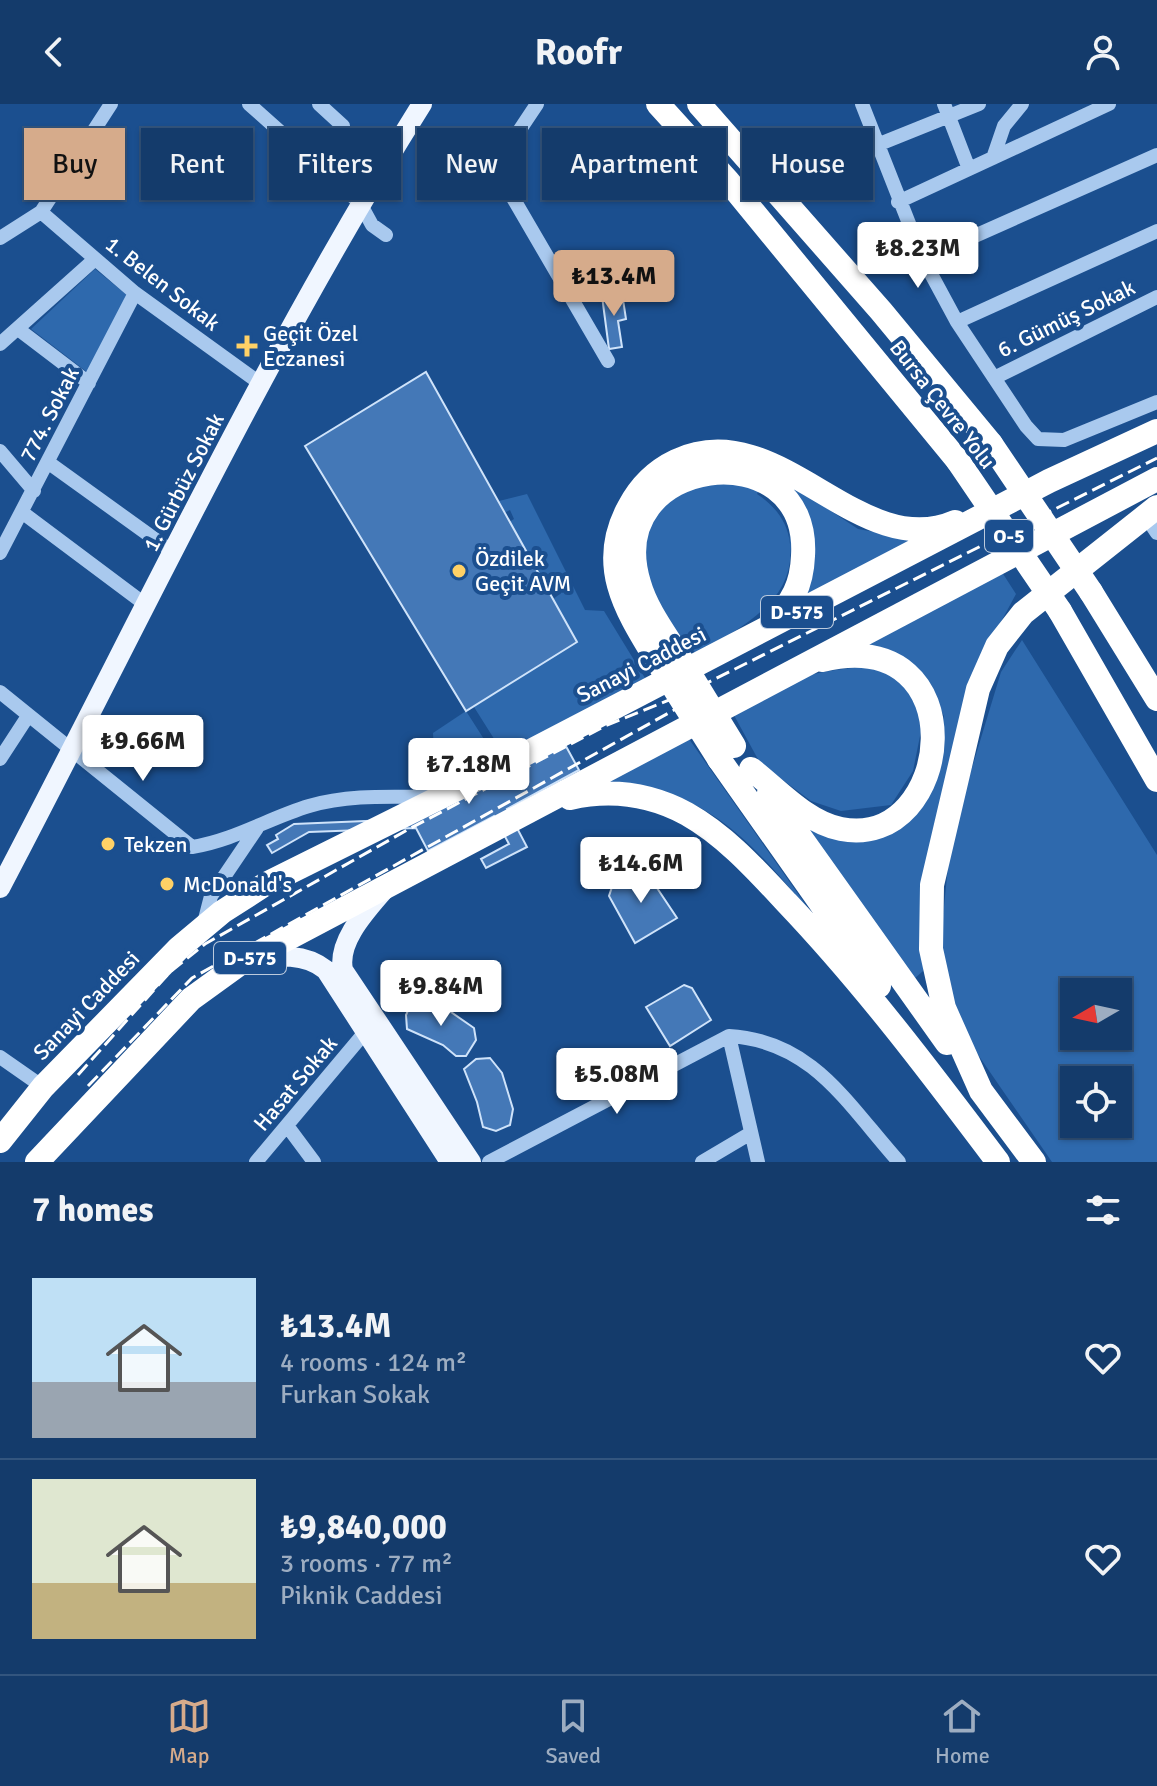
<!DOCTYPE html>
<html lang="en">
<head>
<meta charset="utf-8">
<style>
	:root { --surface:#143b6b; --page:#1d4271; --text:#f1f3f6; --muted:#9dadc1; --line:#33557e; --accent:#d6ab8b }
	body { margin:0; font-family:Signika,sans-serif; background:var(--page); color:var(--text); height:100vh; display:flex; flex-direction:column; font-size:30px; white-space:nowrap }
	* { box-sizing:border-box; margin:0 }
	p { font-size:26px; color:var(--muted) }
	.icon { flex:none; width:44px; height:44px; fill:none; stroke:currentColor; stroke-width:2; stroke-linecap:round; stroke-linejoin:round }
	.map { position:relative; height:1058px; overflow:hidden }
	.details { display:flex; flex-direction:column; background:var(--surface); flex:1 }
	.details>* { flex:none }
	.banner { position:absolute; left:24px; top:24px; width:1110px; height:72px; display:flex; gap:16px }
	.needle { width:52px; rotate:261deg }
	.tools { position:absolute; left:1060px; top:874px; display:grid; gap:16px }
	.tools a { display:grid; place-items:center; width:72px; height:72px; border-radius:0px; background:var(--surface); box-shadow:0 2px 6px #0004,0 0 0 2px var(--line); font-size:40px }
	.price { position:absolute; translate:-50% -68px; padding:0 18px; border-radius:8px; background:#fff; color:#222; font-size:26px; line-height:52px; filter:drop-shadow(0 2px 4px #0008) }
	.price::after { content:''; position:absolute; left:50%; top:48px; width:24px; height:18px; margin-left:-12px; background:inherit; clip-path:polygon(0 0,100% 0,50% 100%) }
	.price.current { background:var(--accent); color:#111 }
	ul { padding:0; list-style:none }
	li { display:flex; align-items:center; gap:24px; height:200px; padding:0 32px }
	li+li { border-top:2px solid var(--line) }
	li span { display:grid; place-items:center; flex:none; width:224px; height:160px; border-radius:0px; color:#555 }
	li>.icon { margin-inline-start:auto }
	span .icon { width:96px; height:96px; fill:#fffc; stroke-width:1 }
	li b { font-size:34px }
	h2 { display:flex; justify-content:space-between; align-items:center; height:96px; padding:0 32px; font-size:34px }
	.chip { padding:0 28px; border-radius:0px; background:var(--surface); box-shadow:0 2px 6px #0004,0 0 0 2px var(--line); font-size:28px; line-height:72px }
	.chip.current { background:var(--accent); color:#111 }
	header { display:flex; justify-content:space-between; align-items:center; height:104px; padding:0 32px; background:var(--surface); font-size:36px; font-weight:700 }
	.menu { display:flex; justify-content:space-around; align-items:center; height:112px; border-top:2px solid var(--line); background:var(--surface); font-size:22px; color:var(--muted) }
	.menu a { display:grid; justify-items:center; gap:4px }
	.menu .current { color:var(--accent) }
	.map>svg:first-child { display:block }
</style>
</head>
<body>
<header><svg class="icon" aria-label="back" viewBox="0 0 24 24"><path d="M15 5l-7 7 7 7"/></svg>Roofr<svg class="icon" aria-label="person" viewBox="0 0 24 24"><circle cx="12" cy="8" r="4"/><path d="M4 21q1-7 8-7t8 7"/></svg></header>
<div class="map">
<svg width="1157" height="1058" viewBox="0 0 1157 1058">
	<rect width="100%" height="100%" fill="#1b4f8f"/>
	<path fill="#2e69ad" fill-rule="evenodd" d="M 95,165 L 127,191 L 87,268 L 31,225 Z
		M 721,376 L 759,386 L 757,390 C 775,402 788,418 790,440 C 796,499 739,523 697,551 L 682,533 L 678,535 L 648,488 L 643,437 L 655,408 L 674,390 Z
		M 795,383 L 858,425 L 920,436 L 795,500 L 786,389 Z
		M 527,390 L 585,506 L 604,507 L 645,574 L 503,649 L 474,603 L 577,538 L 552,496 L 561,489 L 552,474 L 542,480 L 506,420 L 514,415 L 510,406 L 500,411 L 499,397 Z
		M 996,459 L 1016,490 L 969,577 L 923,775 L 923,867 L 914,875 L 799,715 L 852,733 L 931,674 L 944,612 L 926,580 L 854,544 Z
		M 1022,536 L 1157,751 L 1157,1058 L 1052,1058 L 952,913 L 938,862 L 951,733 L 1001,568 ZM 1074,888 L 1118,888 L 1118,932 L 1074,932 ZM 1074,976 L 1118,976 L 1118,1020 L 1074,1020 Z
		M 893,562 L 924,612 L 913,667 L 891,701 L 841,707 L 811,697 L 760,659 L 729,602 C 794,573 821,563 893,562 Z
		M 466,607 L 496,654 L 475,663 L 434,647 L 433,629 Z
		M 689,635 L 832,838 C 788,782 738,710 665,689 C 646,684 624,683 605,679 Z"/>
	<path fill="#4478b7" stroke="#cfe3fa" stroke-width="2" d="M 622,189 L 626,215 L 618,217 L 622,243 L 609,245 L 602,192 Z
		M 426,268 L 577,538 L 466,607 L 305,342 Z
		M 562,635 L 579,666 L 507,705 L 527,743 L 486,764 L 481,755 L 509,740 L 494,712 L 428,747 L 416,724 L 309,728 L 272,749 L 267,741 L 278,735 L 276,731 L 294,720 L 413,715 Z
		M 643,763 L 677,814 L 635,839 L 609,792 L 612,783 Z
		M 684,881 L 692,884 L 711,916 L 670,942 L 646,903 Z
		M 419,897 L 448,906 L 474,924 L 476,936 L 466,952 L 456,952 L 443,941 L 407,925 L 406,911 L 410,902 Z
		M 490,954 L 502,969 L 513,1005 L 510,1021 L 496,1027 L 483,1023 L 477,998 L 464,965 L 476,955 Z"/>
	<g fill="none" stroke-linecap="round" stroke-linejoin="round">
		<path stroke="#a9c9ee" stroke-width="14" d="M 249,0 L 360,99 L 372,121 L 386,131
			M 537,0 L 495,63 L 608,257
			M 862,0 L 923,155 L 957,218 L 1026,322 L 1038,335 L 1064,336 L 1157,298
			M 944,0 L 969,65
			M 877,41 L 979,0
			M 993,54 L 1004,22 L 1022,0
			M 313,57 L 343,22 L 319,0
			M 898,98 L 1109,0
			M 41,108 L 135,189 L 261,280
			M 0,134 L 41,108 L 111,0
			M 923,155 L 1157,51
			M 957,218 L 1157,127
			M 18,225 L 89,279
			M 0,240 L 95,155
			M 994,274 L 1157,193
			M 0,347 L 34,387
			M 49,359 L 174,449
			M 23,409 L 146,501
			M 1153,423 L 1157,429
			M 0,449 L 135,189
			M 0,588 L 192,743 C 235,736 269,714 309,702 C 349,690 392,693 433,693
			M 0,655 L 28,612
			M 203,823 L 211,792 L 257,724
			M 729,932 L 758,1058
			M 0,953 L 43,983
			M 288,1023 L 314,1058
			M 256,1058 L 366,927
			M 489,1058 L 729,932 C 813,937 847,1000 899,1058
			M 702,1058 L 751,1029"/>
		<path stroke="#f0f6ff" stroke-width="20" d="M 0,784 C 138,522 264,251 422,0
			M 384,786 C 367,806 337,837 343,866 L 471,1058
			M 253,857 C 278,851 305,849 326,866 L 450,1058"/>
		<path stroke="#fff" stroke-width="24" d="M 658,0 L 728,77 L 958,357
			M 699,0 L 881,207 L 991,340
			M 1091,488 L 1157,595
			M 1060,507 L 1157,676
			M 677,549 C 663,527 646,504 639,479 C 600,350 811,325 803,452 C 802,478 794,500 772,515
			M 659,560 C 628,509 596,463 629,403 C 640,382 655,367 676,357 C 778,309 858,460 955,418
			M 719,655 L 879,882
			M 751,665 C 777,685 807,719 841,725 C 954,747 979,519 822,556
			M 769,689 L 947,939
			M 570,694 C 610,685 650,690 687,710 C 726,732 757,767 787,799 C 864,880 931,969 998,1058
			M 0,1037 L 43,983 L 179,844 L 222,808 L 264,781 L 479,674 L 1049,377 L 1157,327
			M 37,1058 L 191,895 L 238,861 L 1157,375
			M 1034,1058 L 981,987 L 944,904 L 931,845 L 932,781 L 978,585 L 997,542 L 1023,509 L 1157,403"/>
		<path stroke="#fff" stroke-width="3" stroke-dasharray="14 6" stroke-linecap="butt" d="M 78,971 L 170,868 L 205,840 L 409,725 L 605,622 L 689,588 L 1157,354
			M 88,982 L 192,874 L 692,596"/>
		<path stroke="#fff" stroke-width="24" d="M 991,340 L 1091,488
			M 958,357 L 1060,507
			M 677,549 L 734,642
			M 659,560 L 719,655"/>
	</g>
	<g fill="#ffd166" stroke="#1b4f8f" stroke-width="3">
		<path d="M243 230h8v8h8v8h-8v8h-8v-8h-8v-8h8z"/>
		<circle cx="459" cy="467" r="8"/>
		<circle cx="108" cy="740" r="8"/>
		<circle cx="167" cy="780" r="8"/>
	</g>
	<g text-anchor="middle" stroke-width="8" stroke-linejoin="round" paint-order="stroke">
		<g fill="#1b4f8f" stroke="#bbcadd" stroke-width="2">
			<rect x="985" y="416" width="48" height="32" rx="6"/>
			<rect x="761" y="492" width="72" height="32" rx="6"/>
			<rect x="214" y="838" width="72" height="32" rx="6"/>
		</g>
		<g font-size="20" font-weight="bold" fill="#fff">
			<text x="1009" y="439">O-5</text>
			<text x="797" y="515">D-575</text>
			<text x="250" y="861">D-575</text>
		</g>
		<g font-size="22" fill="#fff" stroke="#1b4f8f">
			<text transform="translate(163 179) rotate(38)" y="8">1. Belen Sokak</text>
			<text transform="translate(1066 214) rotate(-26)" y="8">6. Gümüş Sokak</text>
			<text transform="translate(943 300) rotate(52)" y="8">Bursa Çevre Yolu</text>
			<text transform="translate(49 310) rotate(-63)" y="8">774. Sokak</text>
			<text transform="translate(183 378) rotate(-63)" y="8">1. Gürbüz Sokak</text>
			<text transform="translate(641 560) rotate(-27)" y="8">Sanayi Caddesi</text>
			<text transform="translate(86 901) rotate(-46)" y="8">Sanayi Caddesi</text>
			<text transform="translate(295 979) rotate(-50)" y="8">Hasat Sokak</text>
		</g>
		<g font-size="22" fill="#fff" stroke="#1b4f8f" text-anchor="start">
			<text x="263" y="237">Geçit Özel<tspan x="263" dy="25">Eczanesi</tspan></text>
			<text x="475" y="462">Özdilek<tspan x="475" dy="25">Geçit AVM</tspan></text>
			<text x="124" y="748">Tekzen</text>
			<text x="183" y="788">McDonald's</text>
		</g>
	</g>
</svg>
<div class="tools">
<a><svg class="needle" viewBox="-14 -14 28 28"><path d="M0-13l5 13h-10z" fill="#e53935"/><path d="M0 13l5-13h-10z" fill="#9dadc1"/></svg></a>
<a><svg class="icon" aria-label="locate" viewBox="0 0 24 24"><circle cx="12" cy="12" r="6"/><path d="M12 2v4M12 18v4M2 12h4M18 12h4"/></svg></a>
</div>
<b class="price" style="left:918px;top:186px">₺8.23M</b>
<b class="price current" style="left:614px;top:214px">₺13.4M</b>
<b class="price" style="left:143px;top:679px">₺9.66M</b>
<b class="price" style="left:469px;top:702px">₺7.18M</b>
<b class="price" style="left:641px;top:801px">₺14.6M</b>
<b class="price" style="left:441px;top:924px">₺9.84M</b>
<b class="price" style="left:617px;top:1012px">₺5.08M</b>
<div class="banner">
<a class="chip current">Buy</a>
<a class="chip">Rent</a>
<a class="chip">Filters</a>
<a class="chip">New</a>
<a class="chip">Apartment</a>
<a class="chip">House</a>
</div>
</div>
<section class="details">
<h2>7 homes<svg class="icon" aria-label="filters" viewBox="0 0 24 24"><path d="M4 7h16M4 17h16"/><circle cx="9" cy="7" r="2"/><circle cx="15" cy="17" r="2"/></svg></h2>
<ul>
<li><span style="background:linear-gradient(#bfe0f5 65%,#9aa5b1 0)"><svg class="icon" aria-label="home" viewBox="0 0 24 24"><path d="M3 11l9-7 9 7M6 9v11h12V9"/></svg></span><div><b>₺13.4M</b><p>4 rooms · 124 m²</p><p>Furkan Sokak</p></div><svg class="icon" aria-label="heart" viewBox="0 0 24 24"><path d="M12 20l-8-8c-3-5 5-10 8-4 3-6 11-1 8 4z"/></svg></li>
<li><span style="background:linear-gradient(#dfe7d0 65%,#c2b280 0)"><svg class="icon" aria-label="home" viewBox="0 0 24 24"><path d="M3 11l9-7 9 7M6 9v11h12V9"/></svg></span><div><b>₺9,840,000</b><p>3 rooms · 77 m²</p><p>Piknik Caddesi</p></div><svg class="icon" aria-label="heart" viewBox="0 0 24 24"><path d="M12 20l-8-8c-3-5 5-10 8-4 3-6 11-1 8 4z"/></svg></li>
</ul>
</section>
<nav class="menu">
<a class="current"><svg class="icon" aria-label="map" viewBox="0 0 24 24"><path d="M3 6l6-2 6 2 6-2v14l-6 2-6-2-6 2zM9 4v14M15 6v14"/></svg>Map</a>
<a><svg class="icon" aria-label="saved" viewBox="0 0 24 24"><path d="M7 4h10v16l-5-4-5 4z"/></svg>Saved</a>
<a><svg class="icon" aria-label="home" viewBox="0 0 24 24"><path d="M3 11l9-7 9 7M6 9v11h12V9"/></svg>Home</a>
</nav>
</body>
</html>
